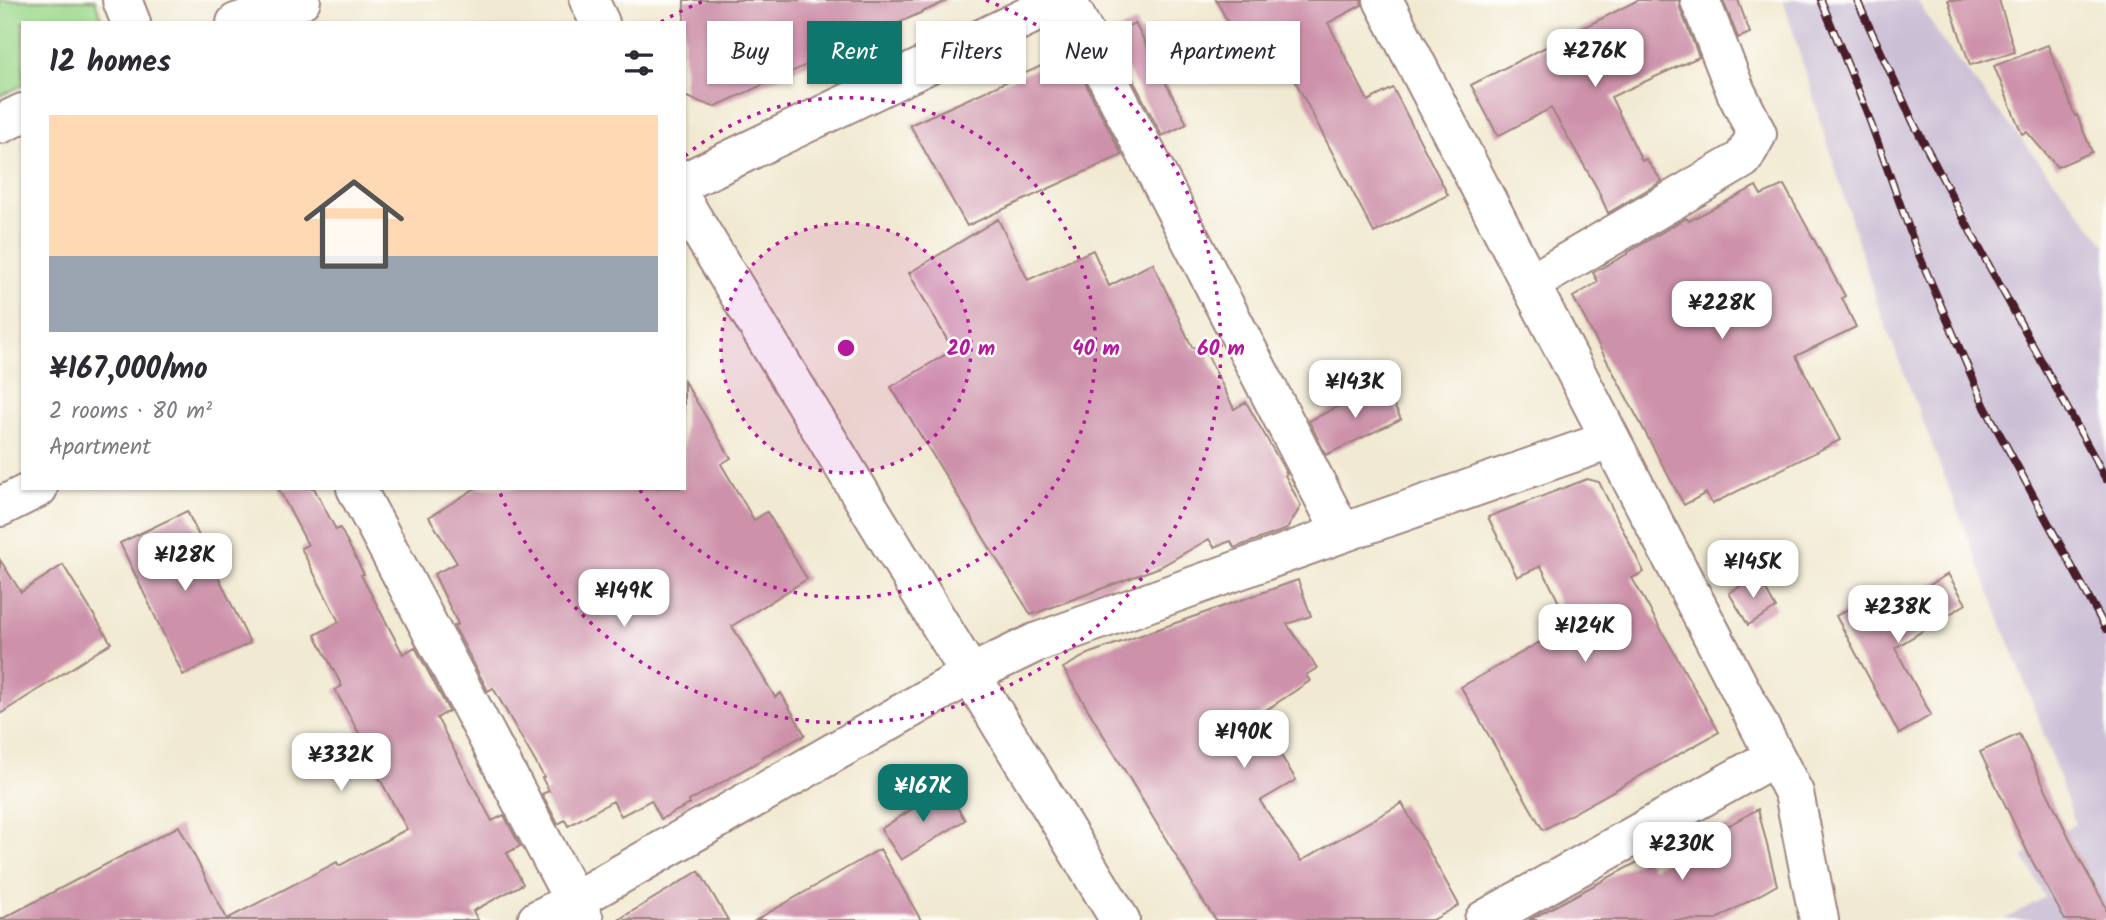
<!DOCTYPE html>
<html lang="en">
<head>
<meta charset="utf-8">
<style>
	:root { --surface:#fff; --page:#f2f2f3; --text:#2b2b33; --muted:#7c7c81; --accent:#0f766e }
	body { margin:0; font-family:Kalam,sans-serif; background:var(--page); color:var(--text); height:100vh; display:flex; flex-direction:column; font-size:26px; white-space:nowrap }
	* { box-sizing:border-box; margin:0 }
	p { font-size:23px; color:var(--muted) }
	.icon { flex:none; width:38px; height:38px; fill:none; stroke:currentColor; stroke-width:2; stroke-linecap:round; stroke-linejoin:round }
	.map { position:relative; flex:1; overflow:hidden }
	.side { position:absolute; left:21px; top:21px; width:665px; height:469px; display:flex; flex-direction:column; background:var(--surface); border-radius:0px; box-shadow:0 2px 5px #0004 }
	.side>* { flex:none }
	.top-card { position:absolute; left:707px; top:21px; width:665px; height:63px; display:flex; gap:14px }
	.price { position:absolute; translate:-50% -60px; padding:0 16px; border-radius:14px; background:#fff; color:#222; font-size:23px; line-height:46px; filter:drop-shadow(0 2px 4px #0008) }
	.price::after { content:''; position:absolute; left:50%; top:42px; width:21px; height:16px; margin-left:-10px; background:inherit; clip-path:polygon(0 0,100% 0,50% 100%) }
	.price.on { background:var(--accent); color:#fff }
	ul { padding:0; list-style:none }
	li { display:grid; align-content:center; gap:14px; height:371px; padding:0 28px }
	li span { display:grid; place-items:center; height:217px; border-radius:0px; color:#555 }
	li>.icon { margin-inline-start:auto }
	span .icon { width:126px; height:126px; fill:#fffc; stroke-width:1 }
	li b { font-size:30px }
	h2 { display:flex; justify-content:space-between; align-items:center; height:84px; padding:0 28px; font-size:30px }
	.chip { padding:0 24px; border-radius:0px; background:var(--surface); box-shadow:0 2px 5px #0004; font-size:24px; line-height:63px }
	.chip.on { background:var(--accent); color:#fff }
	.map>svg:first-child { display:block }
</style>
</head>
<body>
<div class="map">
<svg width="2106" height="920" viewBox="0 0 2106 920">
	<rect width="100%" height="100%" fill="#fdfcf7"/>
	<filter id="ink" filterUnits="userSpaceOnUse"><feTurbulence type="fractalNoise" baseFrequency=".0143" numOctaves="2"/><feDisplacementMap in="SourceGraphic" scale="14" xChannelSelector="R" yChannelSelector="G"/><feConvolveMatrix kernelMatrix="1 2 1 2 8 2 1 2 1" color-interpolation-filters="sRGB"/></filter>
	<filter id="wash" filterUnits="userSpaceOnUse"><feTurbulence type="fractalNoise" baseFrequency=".00686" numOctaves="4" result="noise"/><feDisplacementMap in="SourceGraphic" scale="28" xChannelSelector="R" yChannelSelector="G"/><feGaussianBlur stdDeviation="1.57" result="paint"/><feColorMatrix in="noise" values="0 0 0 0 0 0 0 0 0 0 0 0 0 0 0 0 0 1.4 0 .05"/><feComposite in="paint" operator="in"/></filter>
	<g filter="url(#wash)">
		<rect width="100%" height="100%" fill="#f1e9d1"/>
		<path fill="#cbbfd5" d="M 1783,0 L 1917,0 L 1943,42 L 2106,245 L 2106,920 L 2004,920 L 2045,897 L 2023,856 L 2075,823 L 2032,701 L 1879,309 Z"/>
		<path fill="#9cd88c" stroke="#737c5c" stroke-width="2" d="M 0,0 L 95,0 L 103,23 L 23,23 L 23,85 L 0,96 Z"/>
		<g id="blocks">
			<path fill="#cd92aa" d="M 684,0 L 949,0 L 714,107 L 684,96 Z
				M 1216,0 L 1361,0 L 1362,5 L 1328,23 L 1368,101 L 1393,88 L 1448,195 L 1374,233 L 1277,46 L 1248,60 Z
				M 1638,0 L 1679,0 L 1680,8 L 1699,57 L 1611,97 L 1642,161 L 1646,159 L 1662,181 L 1608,213 L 1597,188 L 1551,108 L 1498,136 L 1471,85 Z
				M 1723,0 L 1738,0 L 1750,33 L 1738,38 Z
				M 1948,0 L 1999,0 L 2015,52 L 1970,65 Z
				M 1135,23 L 1187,124 L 1162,136 L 1109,34 Z
				M 2048,45 L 2075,116 L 2077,115 L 2092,152 L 2057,167 L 2027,132 L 2022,134 L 1994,66 Z
				M 1070,53 L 1122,155 L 967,226 L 910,125 Z
				M 1784,185 L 1845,296 L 1842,298 L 1856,327 L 1796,356 L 1840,440 L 1712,504 L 1706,493 L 1684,505 L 1573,297 L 1598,282 L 1593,273 L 1627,254 L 1627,253 L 1686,218 L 1689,221 L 1756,186 L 1761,195 Z
				M 998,219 L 1028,280 L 1093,250 L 1109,286 L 1153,263 L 1192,347 L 1206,352 L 1234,409 L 1246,402 L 1287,474 L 1285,475 L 1301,506 L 1287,529 L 1234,548 L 1231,541 L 1214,547 L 1209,539 L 1160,567 L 1031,615 L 891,387 L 953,350 L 909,273 Z
				M 684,381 L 731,458 L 721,464 L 754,520 L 767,512 L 807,579 L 732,626 L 775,697 L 781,693 L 805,735 L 762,757 L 763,759 L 689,801 L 690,804 L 661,819 L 651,800 L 621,816 L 613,801 L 568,826 L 565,820 L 558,824 L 542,794 L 549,791 L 542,778 L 544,777 L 493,688 L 488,691 L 454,626 L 458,624 L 434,574 L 457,563 L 429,517 L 476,488 L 684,488 Z
				M 1383,384 L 1401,419 L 1326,455 L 1309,421 Z
				M 1587,479 L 1599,482 L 1644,572 L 1632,578 L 1719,732 L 1543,830 L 1461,687 L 1570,625 L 1541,566 L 1517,577 L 1488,517 Z
				M 278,488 L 314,488 L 336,530 L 340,528 L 364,574 L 361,575 L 403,654 L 415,647 L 449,711 L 437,718 L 492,821 L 504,815 L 520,846 L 507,853 L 523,884 L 473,911 L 478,920 L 0,920 L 179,826 L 227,919 L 337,862 L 339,866 L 407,829 L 368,757 L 371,755 L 335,690 L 342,686 L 315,635 L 339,622 L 301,548 L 308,545 Z
				M 187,511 L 250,643 L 183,675 L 120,543 Z
				M 0,560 L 21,592 L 63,565 L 111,643 L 0,714 Z
				M 1948,574 L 1966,604 L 1895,648 L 1931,715 L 1899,734 L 1836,616 L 1868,598 L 1878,616 Z
				M 1758,576 L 1776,608 L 1748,625 L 1729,593 Z
				M 1298,580 L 1311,616 L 1287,624 L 1317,668 L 1306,675 L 1310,681 L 1257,716 L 1296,780 L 1260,801 L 1301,861 L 1402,803 L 1459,905 L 1433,920 L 1216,920 L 1192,885 L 1193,884 L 1063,668 L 1090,653 Z
				M 2019,734 L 2080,860 L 2106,907 L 2106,920 L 2065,920 L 2031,859 L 1980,752 Z
				M 945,788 L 965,820 L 901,860 L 881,829 Z
				M 1758,809 L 1777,885 L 1715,920 L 1529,920 L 1645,858 L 1652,868 Z
				M 880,849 L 921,920 L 756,920 Z
				M 699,871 L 728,920 L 618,920 Z"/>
		</g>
	</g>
	<g filter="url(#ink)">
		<use href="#blocks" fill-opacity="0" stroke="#9e847e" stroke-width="2"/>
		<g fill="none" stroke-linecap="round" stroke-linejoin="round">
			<g stroke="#9e847e" stroke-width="42">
				<path id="street" d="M 122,0 L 131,23
					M 1067,0 L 1342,533
					M 1383,0 L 1794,793 L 1819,920
					M 236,23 L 301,0
					M 0,124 L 23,113
					M 1530,284 L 1743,159 L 1757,134 L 1736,92 L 1700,0
					M 356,488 L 584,920
					M 537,920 L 574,901 L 969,675 L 1035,643 L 1342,533 L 1610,440
					M 1484,920 L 1774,757"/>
			</g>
			<g stroke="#9e847e" stroke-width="42">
				<path id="secondary" d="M 589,0 L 600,23
					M 684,182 L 1062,0
					M 684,204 L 1120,920
					M 0,507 L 38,488"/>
			</g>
			<use href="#street" stroke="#fff" stroke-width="38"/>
			<use href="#secondary" stroke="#fff" stroke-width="38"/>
			<g stroke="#4a1f2b" stroke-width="8">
				<path id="rail" d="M 1821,0 L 1866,110 L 1916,248 L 1985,407 L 2106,629
					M 1857,0 L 1914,124 L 1976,242 L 2106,479"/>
			</g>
			<use href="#rail" stroke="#fdfcf7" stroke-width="5" stroke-dasharray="16" stroke-linecap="butt"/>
		</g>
	</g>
	<circle cx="846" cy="348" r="125" fill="#b5179e" fill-opacity=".12"/>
	<g fill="none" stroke="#b5179e" stroke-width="3.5" stroke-dasharray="3.5 7">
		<circle cx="846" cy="348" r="125"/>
		<path d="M685 156A250 250 0 1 1 640 490"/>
		<path d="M661 22A375 375 0 0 1 706 0M986 0A375 375 0 1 1 498 488"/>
	</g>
	<circle cx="846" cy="348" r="10" fill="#b5179e" stroke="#fdfcf7" stroke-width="3.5"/>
	<g font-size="21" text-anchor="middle" font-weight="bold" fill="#b5179e" stroke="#fdfcf7" stroke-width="5" stroke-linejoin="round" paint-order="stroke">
		<text x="971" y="355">20 m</text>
		<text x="1096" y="355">40 m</text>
		<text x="1221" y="355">60 m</text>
	</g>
</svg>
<b class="price" style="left:1595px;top:89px">¥276K</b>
<b class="price" style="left:1722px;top:341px">¥228K</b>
<b class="price" style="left:1355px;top:420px">¥143K</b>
<b class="price" style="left:185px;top:593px">¥128K</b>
<b class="price" style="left:1753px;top:600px">¥145K</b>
<b class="price" style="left:624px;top:629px">¥149K</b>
<b class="price" style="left:1898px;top:645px">¥238K</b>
<b class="price" style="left:1585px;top:664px">¥124K</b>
<b class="price" style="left:1244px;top:770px">¥190K</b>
<b class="price" style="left:341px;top:793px">¥332K</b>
<b class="price on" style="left:923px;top:824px">¥167K</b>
<b class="price" style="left:1682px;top:882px">¥230K</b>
<div class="top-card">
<a class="chip">Buy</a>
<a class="chip on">Rent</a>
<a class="chip">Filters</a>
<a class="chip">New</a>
<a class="chip">Apartment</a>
</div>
<section class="side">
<h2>12 homes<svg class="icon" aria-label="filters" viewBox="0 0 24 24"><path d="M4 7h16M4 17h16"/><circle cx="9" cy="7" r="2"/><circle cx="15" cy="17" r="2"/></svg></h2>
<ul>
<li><span style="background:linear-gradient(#ffd9b3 65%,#9aa5b1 0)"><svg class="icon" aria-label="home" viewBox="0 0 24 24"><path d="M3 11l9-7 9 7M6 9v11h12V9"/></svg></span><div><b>¥167,000/mo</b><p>2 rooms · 80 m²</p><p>Apartment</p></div></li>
</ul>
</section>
</div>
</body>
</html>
